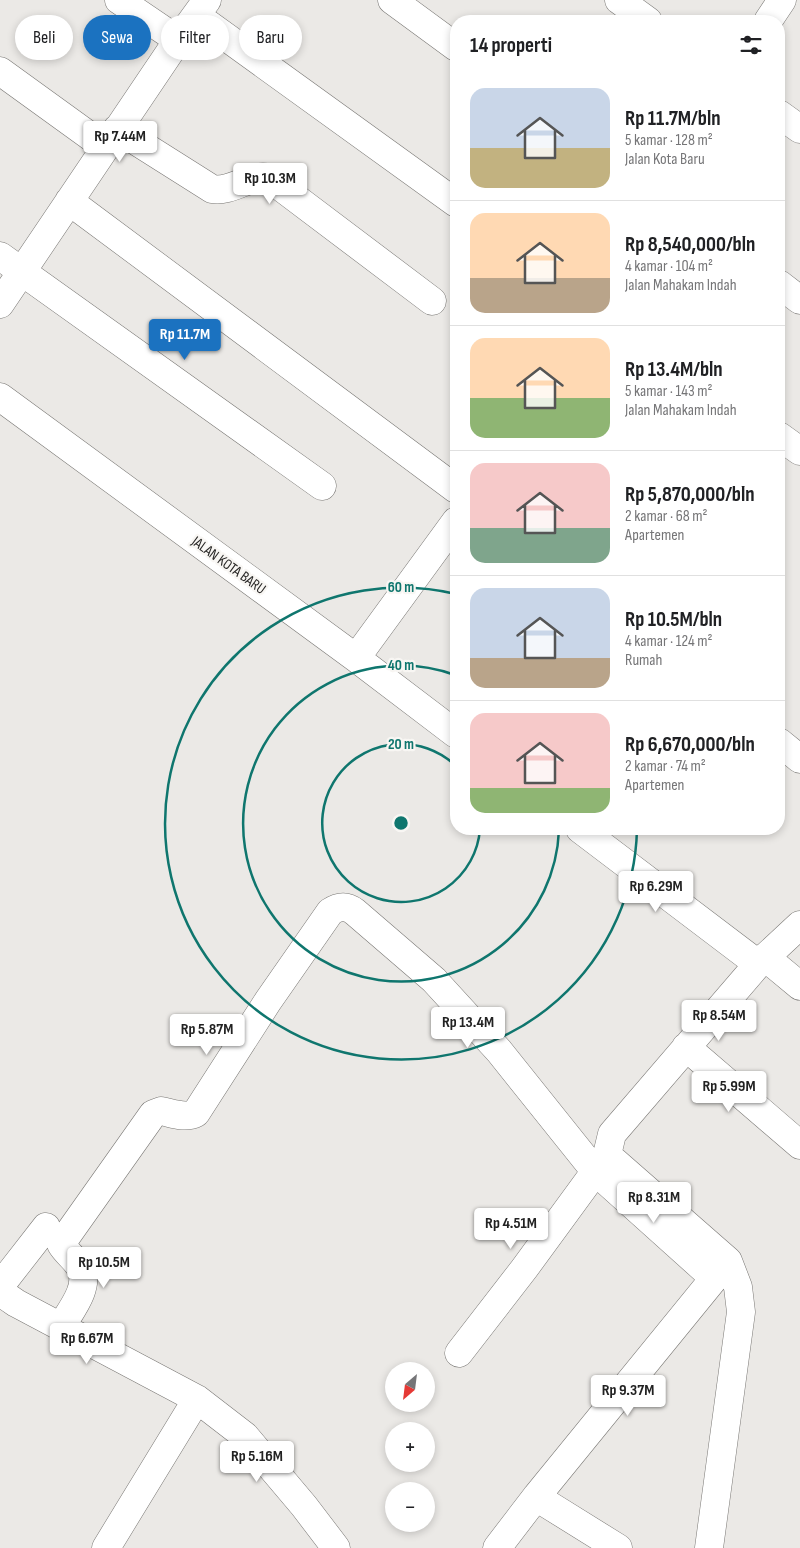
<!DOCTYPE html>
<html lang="id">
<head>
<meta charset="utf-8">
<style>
	:root { --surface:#fff; --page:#f2f2f2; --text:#202124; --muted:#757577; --line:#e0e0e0; --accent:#1b72c0 }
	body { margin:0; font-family:"Sofia Sans Condensed",sans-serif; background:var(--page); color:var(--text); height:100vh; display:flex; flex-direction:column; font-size:19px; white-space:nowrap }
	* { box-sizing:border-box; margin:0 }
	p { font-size:16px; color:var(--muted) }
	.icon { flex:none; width:28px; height:28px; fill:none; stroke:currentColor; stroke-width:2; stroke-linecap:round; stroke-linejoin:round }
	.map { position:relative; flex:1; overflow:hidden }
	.sheet { position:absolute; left:450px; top:15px; width:335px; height:820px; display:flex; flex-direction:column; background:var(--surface); border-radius:20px; box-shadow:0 2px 8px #0003 }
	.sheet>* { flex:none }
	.top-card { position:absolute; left:15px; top:15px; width:360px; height:45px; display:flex; gap:10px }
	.needle { width:32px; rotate:208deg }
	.fabs { position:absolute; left:385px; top:1362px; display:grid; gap:10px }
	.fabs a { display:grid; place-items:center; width:50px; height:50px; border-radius:50%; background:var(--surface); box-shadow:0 2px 8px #0003; font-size:25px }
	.price { position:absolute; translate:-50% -42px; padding:0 11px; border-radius:5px; background:#fff; color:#222; font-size:16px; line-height:32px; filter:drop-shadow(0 1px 2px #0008) }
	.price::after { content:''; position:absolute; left:50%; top:30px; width:15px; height:11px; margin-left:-8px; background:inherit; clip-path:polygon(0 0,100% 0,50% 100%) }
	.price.current { background:var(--accent); color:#fff }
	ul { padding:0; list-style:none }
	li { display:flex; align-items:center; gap:15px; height:125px; padding:0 20px }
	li+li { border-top:1px solid var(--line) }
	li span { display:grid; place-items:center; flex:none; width:140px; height:100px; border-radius:15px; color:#555 }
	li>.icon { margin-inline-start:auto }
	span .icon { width:60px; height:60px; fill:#fffc; stroke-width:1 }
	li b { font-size:21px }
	h2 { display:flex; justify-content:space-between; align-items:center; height:60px; padding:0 20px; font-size:21px }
	.tag { padding:0 18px; border-radius:22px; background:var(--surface); box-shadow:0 2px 8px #0003; font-size:18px; line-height:45px }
	.tag.current { background:var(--accent); color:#fff }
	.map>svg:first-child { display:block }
</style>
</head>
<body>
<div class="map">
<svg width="800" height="1548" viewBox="0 0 800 1548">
	<rect width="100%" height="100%" fill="#ebe9e6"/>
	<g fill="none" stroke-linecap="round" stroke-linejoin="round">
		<g stroke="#797774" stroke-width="29">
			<path id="minor" d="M 119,0 L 178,40
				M 392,0 L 456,47
				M 619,0 L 648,21
				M 197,16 L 456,203
				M 768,21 L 782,0
				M 0,71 L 105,147
				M 779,114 L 800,129
				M 117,129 L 212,189 C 232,193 251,173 269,178 L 432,301
				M 69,201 L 456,489
				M 0,256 L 322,486
				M 779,284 L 800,300
				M 0,304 L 178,40 L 207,0
				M 0,397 L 356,658 L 456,734
				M 779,436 L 800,451
				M 356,658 L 456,521
				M 779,742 L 800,759
				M 580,829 L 758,964
				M 765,957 L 800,986
				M 686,1047 L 800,1145
				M 607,1155 L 728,1261 L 738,1287 L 741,1312 L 709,1548
				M 0,1286 L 46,1227
				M 0,1292 L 16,1303 L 197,1399 L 245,1436 L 304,1506 L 336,1548
				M 61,1327 C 70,1311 90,1288 81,1269 C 76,1259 66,1253 61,1244 L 153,1114 L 161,1111 C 172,1113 185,1119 196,1113 L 268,1001 L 330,912 C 339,906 346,905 355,912 L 434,980 L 499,1051 L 595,1171 L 714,1278
				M 459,1353 L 524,1269 L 603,1161 L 607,1155 L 612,1134 L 758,964 L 800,925
				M 536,1497 L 618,1548
				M 106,1548 L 197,1399
				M 497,1548 L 536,1497 L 725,1265"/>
		</g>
		<use href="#minor" stroke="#fff" stroke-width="28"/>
	</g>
	<g fill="none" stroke="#0f766e" stroke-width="2.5">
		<path d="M480 829A79 79 0 1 1 456 766"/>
		<path d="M559 830A158 158 0 1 1 455 675"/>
		<path d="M637 829A236 236 0 1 1 456 594"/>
	</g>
	<g text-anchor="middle" stroke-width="4.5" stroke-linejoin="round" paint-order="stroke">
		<g font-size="15" fill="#292827" stroke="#f8f6f3">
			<text transform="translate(229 565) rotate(36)" y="5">JALAN KOTA BARU</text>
		</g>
	</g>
	<circle cx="401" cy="823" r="8" fill="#0f766e" stroke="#f8f6f3" stroke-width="2.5"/>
	<g font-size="15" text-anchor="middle" font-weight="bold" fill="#0f766e" stroke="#f8f6f3" stroke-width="4.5" stroke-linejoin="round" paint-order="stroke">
		<text x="401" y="592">60 m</text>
		<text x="401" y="670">40 m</text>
		<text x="401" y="749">20 m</text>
	</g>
</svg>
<div class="fabs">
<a><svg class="needle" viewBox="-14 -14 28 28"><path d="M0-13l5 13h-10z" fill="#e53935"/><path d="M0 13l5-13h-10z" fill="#757577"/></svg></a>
<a>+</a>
<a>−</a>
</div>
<b class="price" style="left:120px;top:163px">Rp 7.44M</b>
<b class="price" style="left:270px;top:205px">Rp 10.3M</b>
<b class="price current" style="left:185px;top:361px">Rp 11.7M</b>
<b class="price" style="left:656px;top:913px">Rp 6.29M</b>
<b class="price" style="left:719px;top:1042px">Rp 8.54M</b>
<b class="price" style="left:468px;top:1049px">Rp 13.4M</b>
<b class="price" style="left:207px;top:1056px">Rp 5.87M</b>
<b class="price" style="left:729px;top:1113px">Rp 5.99M</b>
<b class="price" style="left:654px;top:1224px">Rp 8.31M</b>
<b class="price" style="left:511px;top:1250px">Rp 4.51M</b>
<b class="price" style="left:104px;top:1289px">Rp 10.5M</b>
<b class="price" style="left:87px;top:1365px">Rp 6.67M</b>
<b class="price" style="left:628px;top:1417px">Rp 9.37M</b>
<b class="price" style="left:257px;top:1483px">Rp 5.16M</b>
<div class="top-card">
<a class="tag">Beli</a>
<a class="tag current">Sewa</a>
<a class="tag">Filter</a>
<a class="tag">Baru</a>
</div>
<section class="sheet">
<h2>14 properti<svg class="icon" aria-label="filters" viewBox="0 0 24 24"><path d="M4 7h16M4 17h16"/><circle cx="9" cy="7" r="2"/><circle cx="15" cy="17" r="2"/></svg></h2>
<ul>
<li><span style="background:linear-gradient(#c9d6e8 60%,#c2b280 0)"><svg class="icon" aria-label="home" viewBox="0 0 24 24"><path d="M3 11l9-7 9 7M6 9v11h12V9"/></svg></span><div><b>Rp 11.7M/bln</b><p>5 kamar · 128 m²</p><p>Jalan Kota Baru</p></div></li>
<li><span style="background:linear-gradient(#ffd9b3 65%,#b9a48a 0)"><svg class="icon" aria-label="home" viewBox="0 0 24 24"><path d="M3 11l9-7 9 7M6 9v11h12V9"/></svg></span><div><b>Rp 8,540,000/bln</b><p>4 kamar · 104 m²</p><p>Jalan Mahakam Indah</p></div></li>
<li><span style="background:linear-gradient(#ffd9b3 60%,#8fb573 0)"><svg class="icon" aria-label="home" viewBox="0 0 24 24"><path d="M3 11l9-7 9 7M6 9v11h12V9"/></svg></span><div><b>Rp 13.4M/bln</b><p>5 kamar · 143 m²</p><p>Jalan Mahakam Indah</p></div></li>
<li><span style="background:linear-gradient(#f6c9c9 65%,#7fa58c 0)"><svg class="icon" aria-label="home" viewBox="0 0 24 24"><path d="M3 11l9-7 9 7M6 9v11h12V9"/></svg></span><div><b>Rp 5,870,000/bln</b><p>2 kamar · 68 m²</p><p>Apartemen</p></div></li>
<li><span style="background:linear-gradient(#c9d6e8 70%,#b9a48a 0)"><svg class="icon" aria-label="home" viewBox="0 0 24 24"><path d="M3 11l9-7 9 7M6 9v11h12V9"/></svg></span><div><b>Rp 10.5M/bln</b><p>4 kamar · 124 m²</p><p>Rumah</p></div></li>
<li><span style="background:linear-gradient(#f6c9c9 75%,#8fb573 0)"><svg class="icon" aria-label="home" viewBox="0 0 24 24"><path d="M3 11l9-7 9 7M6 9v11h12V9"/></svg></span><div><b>Rp 6,670,000/bln</b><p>2 kamar · 74 m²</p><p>Apartemen</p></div></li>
</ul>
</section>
</div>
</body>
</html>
